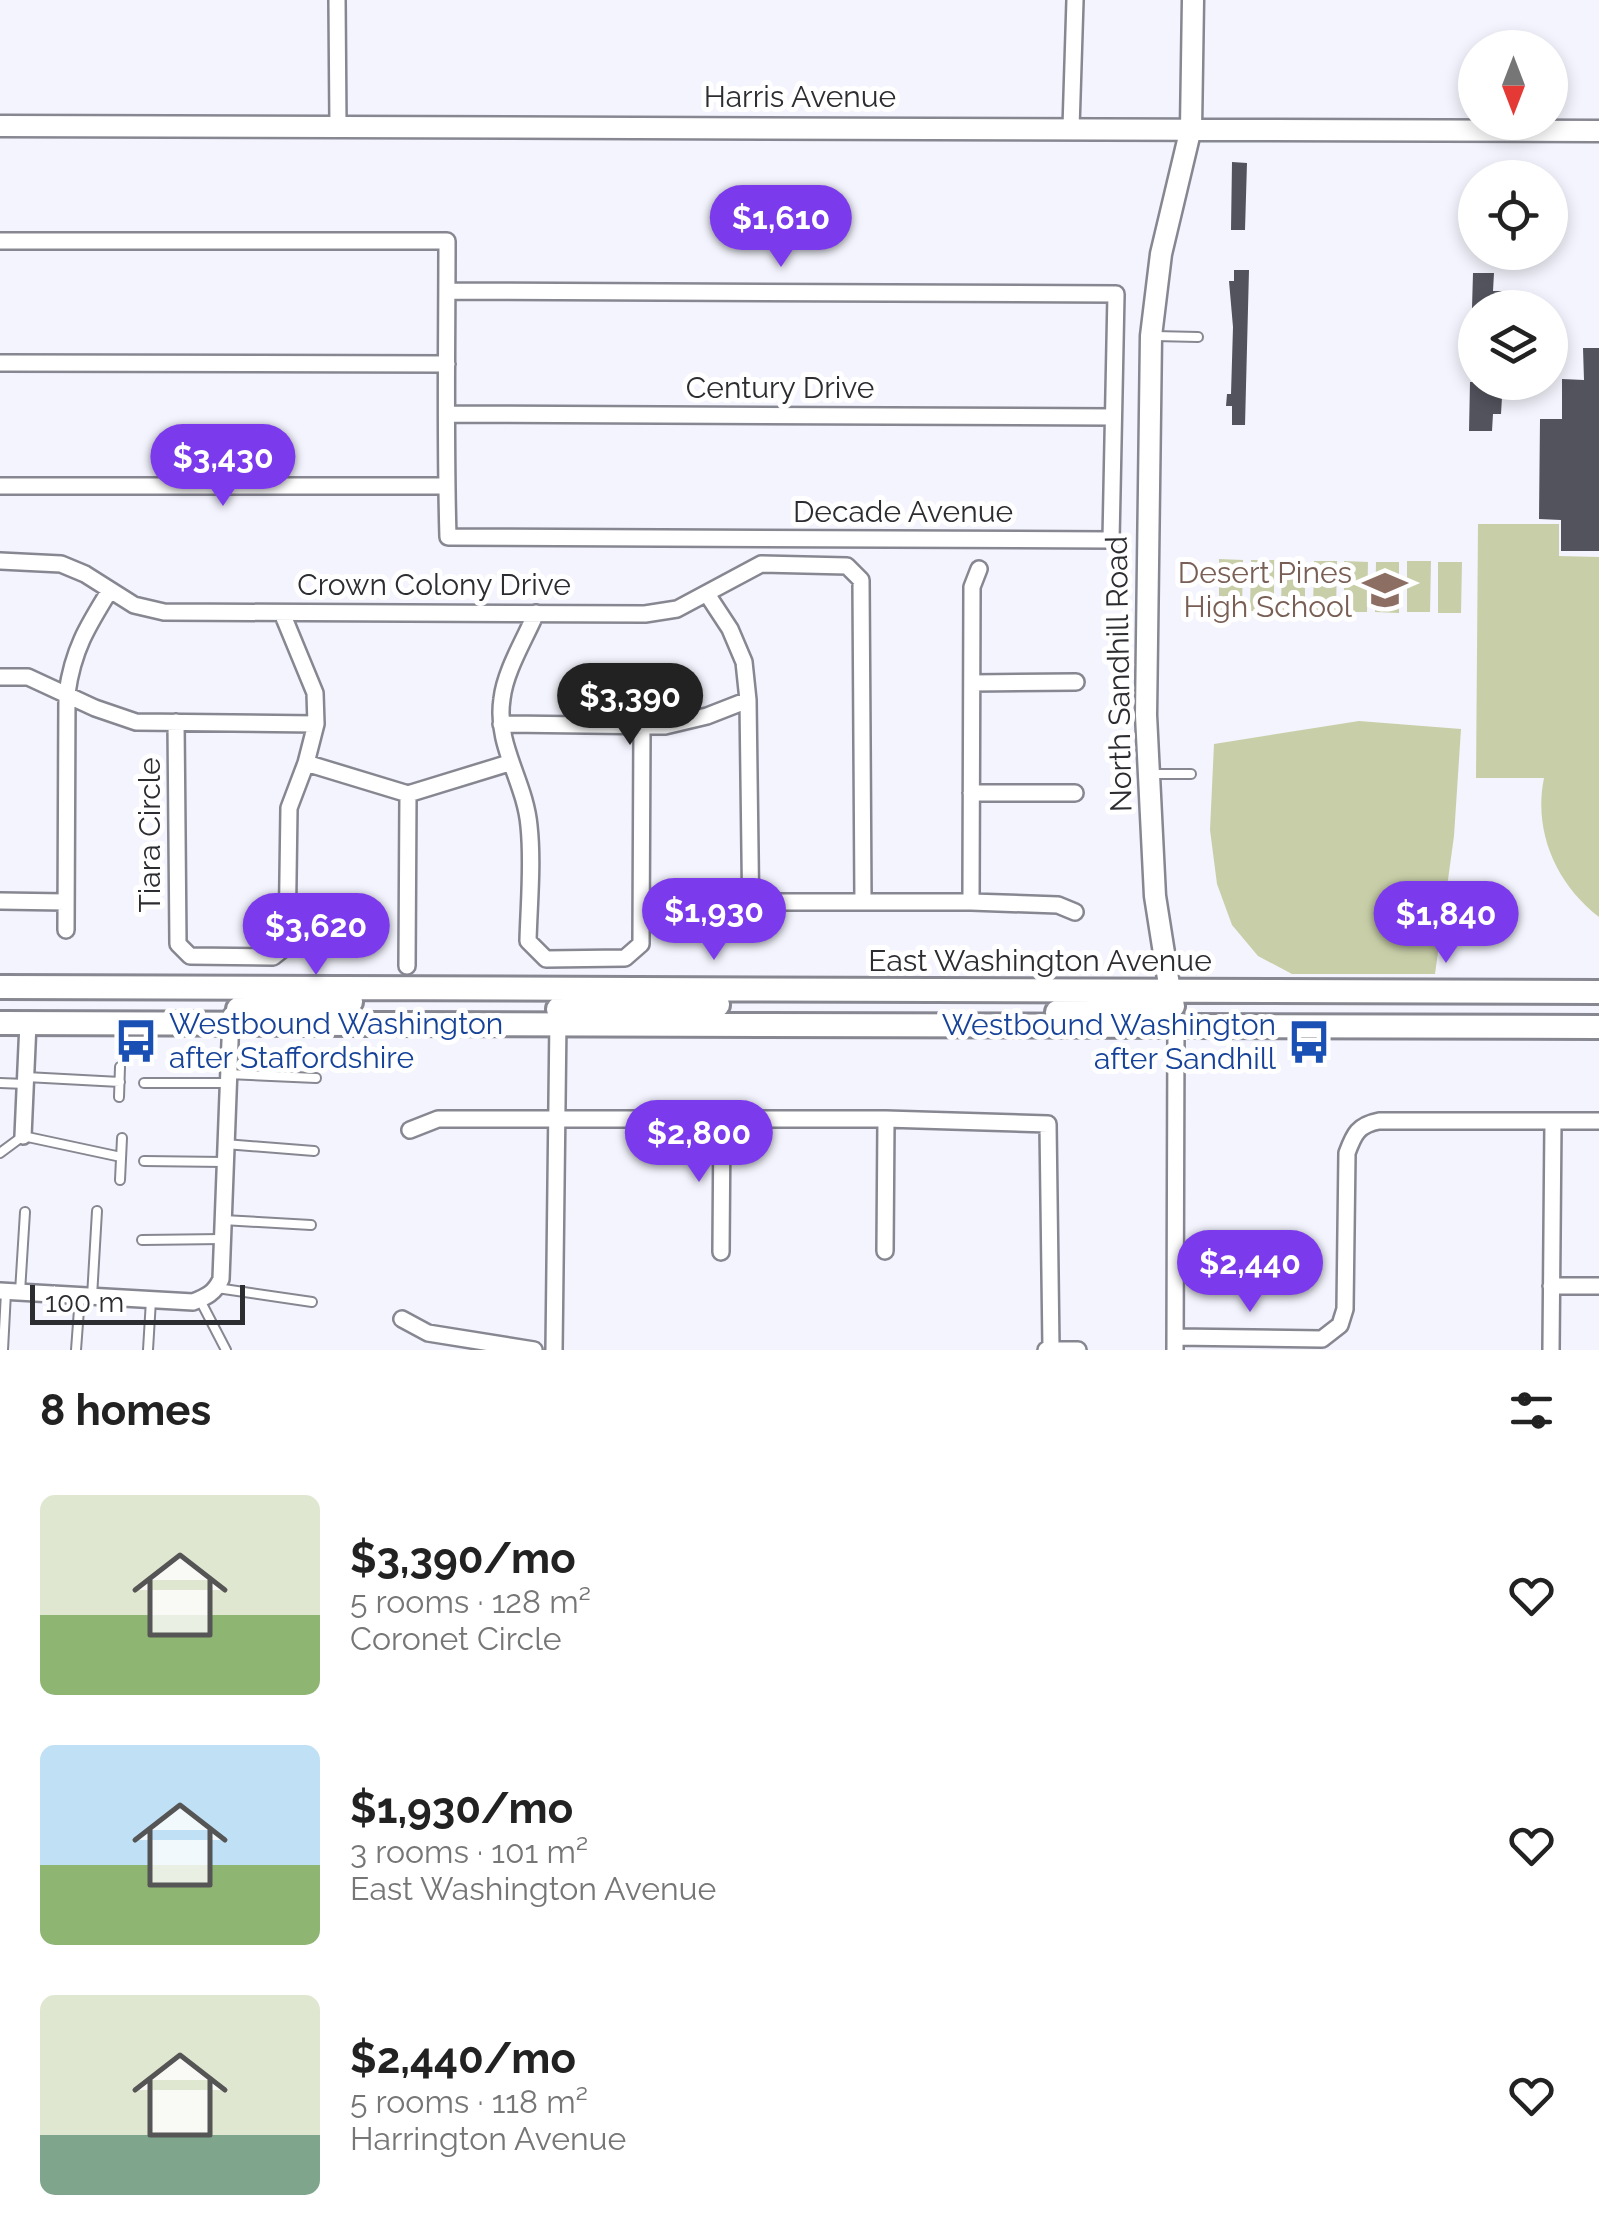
<!DOCTYPE html>
<html lang="en">
<head>
<meta charset="utf-8">
<style>
	:root { --surface:#fff; --page:#f2f2f2; --text:#222; --muted:#767676; --accent:#7c3aed }
	body { margin:0; font-family:Raleway,sans-serif; background:var(--page); color:var(--text); height:100vh; display:flex; flex-direction:column; font-size:38px; white-space:nowrap }
	* { box-sizing:border-box; margin:0 }
	p { font-size:32px; color:var(--muted) }
	.icon { flex:none; width:55px; height:55px; fill:none; stroke:currentColor; stroke-width:2; stroke-linecap:round; stroke-linejoin:round }
	.map { position:relative; height:1350px; overflow:hidden }
	.sheet { display:flex; flex-direction:column; background:var(--surface); flex:1 }
	.sheet>* { flex:none }
	.needle { width:65px; rotate:180deg }
	.buttons { position:absolute; left:1458px; top:30px; display:grid; gap:20px }
	.buttons a { display:grid; place-items:center; width:110px; height:110px; border-radius:50%; background:var(--surface); box-shadow:0 5px 15px #0003; font-size:50px }
	.scale { position:absolute; left:30px; bottom:25px; width:215px; box-sizing:border-box; padding-left:10px; border:5px solid #2c2d31; border-top:0; font-size:28px; line-height:35px; white-space:nowrap; color:#2c2d31; -webkit-text-stroke:8px #fff; paint-order:stroke }
	.price { position:absolute; translate:-50% -85px; padding:0 22px; border-radius:35px; background:var(--accent); color:#fff; font-size:32px; line-height:65px; filter:drop-shadow(0 2px 5px #0008) }
	.price::after { content:''; position:absolute; left:50%; top:60px; width:30px; height:22px; margin-left:-15px; background:inherit; clip-path:polygon(0 0,100% 0,50% 100%) }
	.price.on { background:#222; color:#fff }
	ul { padding:0; list-style:none }
	li { display:flex; align-items:center; gap:30px; height:250px; padding:0 40px }
	li span { display:grid; place-items:center; flex:none; width:280px; height:200px; border-radius:15px; color:#555 }
	li>.icon { margin-inline-start:auto }
	span .icon { width:120px; height:120px; fill:#fffc; stroke-width:1 }
	li b { font-size:42px }
	h2 { display:flex; justify-content:space-between; align-items:center; height:120px; padding:0 40px; font-size:42px }
	.map>svg:first-child { display:block }
</style>
</head>
<body>
<div class="map">
<svg width="1599" height="1350" viewBox="0 0 1599 1350">
	<rect width="100%" height="100%" fill="#f3f4fd"/>
	<path fill="#c8cfa8" d="M 1478,524 L 1559,524 L 1559,556 L 1599,557 L 1599,917 C 1556,884 1533,831 1544,778 L 1476,778 Z
		M 1219,559 L 1243,560 L 1242,610 L 1219,610 Z
		M 1251,560 L 1274,560 L 1274,611 L 1250,611 Z
		M 1282,560 L 1305,560 L 1305,611 L 1281,611 Z
		M 1314,561 L 1337,561 L 1336,612 L 1313,612 Z
		M 1344,561 L 1368,562 L 1367,612 L 1344,612 Z
		M 1407,561 L 1431,561 L 1430,612 L 1407,612 Z
		M 1376,562 L 1399,562 L 1399,613 L 1375,612 Z
		M 1438,562 L 1462,562 L 1461,613 L 1438,613 Z
		M 1359,721 L 1461,729 L 1454,836 L 1435,974 L 1292,974 L 1258,956 L 1232,925 L 1217,884 L 1210,830 L 1214,744 Z"/>
	<path fill="#52535d" d="M 1232,162 L 1247,163 L 1245,230 L 1231,230 Z
		M 1234,270 L 1249,270 L 1245,425 L 1232,425 L 1232,406 L 1226,406 L 1227,394 L 1231,394 L 1233,327 L 1229,281 L 1234,281 Z
		M 1473,273 L 1494,273 L 1493,291 L 1503,291 L 1502,308 L 1472,308 Z
		M 1583,348 L 1599,348 L 1599,551 L 1561,551 L 1561,520 L 1539,519 L 1540,419 L 1562,419 L 1562,379 L 1584,380 Z
		M 1470,382 L 1495,382 L 1495,397 L 1502,397 L 1501,414 L 1493,414 L 1492,431 L 1469,431 Z"/>
	<g fill="none" stroke-linecap="round" stroke-linejoin="round">
		<g stroke="#868791" stroke-width="12">
			<path id="service" d="M 1155,336 L 1198,337
				M 1151,774 L 1191,774
				M 228,1074 L 316,1078
				M 26,1077 L 120,1082
				M 0,1083 L 26,1084
				M 144,1083 L 228,1083
				M 119,1097 L 120,1067
				M 225,1144 L 314,1151
				M 0,1153 L 23,1136 L 121,1157
				M 144,1161 L 224,1162
				M 120,1180 L 122,1138
				M 223,1220 L 311,1225
				M 142,1240 L 222,1239
				M 217,1288 L 312,1302
				M 20,1292 L 25,1212
				M 92,1297 L 97,1211
				M 200,1300 L 226,1350
				M 3,1350 L 6,1292
				M 76,1350 L 80,1296
				M 148,1350 L 151,1300"/>
		</g>
		<g stroke="#868791" stroke-width="20">
			<path id="minor" d="M 337,0 L 338,126
				M 1071,128 L 1075,0
				M 0,241 L 447,241 C 447,340 445,438 448,537 L 1111,540 L 1116,294 L 447,291
				M 0,363 L 447,364
				M 447,414 L 1113,417
				M 0,486 L 447,486
				M 0,561 L 61,564 L 85,574 L 134,605 L 164,612 L 645,614 L 677,609 L 761,564 L 847,566 L 861,580 L 863,902
				M 707,594 L 730,629 L 744,662 L 748,700 L 751,928
				M 282,613 L 315,693 L 316,724 L 306,763 L 408,794 L 509,763
				M 536,613 C 525,639 505,671 502,699 C 495,745 525,781 529,826 C 533,863 529,903 528,941 L 546,959 L 625,958 L 641,944 L 642,726
				M 0,677 L 28,677 L 95,708 L 136,722 L 316,724
				M 972,683 L 1076,682
				M 176,722 L 178,944 L 190,956 L 273,957 L 287,946 L 289,808 L 306,763
				M 501,724 L 665,726 L 707,716 L 748,700
				M 971,793 L 1075,793
				M 0,901 L 65,902
				M 750,902 L 971,902 L 1058,905 L 1075,912
				M 971,902 L 972,587 L 979,569
				M 66,930 L 67,693 C 73,650 87,627 110,590
				M 407,966 L 408,794
				M 410,1130 L 438,1119 L 886,1119 L 1048,1124 L 1051,1348
				M 23,1136 L 28,1023
				M 885,1251 L 886,1119
				M 721,1252 L 722,1118
				M 1551,1286 L 1599,1286
				M 0,1291 L 193,1302 C 206,1297 215,1293 221,1279 L 231,1015
				M 402,1319 L 428,1333 L 534,1350
				M 1175,1337 L 1322,1339 L 1340,1325 L 1345,1309 L 1347,1153 C 1354,1134 1358,1125 1379,1121 L 1599,1121
				M 554,1350 L 558,1019
				M 1046,1350 L 1078,1350
				M 1175,1350 L 1176,1026
				M 1551,1350 L 1553,1121"/>
		</g>
		<g stroke="#868791" stroke-width="25">
			<path id="tertiary" d="M 0,126 L 1599,131
				M 1172,1004 L 1155,896 L 1146,715 L 1151,336 L 1161,254 L 1191,128 L 1193,0"/>
		</g>
		<g stroke="#868791" stroke-width="28">
			<path id="secondary" d="M 0,987 L 1599,992
				M 238,1009 L 351,1002
				M 558,1009 L 718,1005
				M 1057,1012 L 1138,1005 L 1173,1006
				M 0,1023 L 1599,1027"/>
		</g>
		<use href="#service" stroke="#fff" stroke-width="8"/>
		<use href="#minor" stroke="#fff" stroke-width="15"/>
		<use href="#tertiary" stroke="#fff" stroke-width="20"/>
		<use href="#secondary" stroke="#fff" stroke-width="22"/>
	</g>
	<defs>
		<g id="school-bare" transform="scale(3.45)"><path d="M0-5L7-2L0 1L-7-2ZM-4 1L0 2.5L4 1V4Q0 6-4 4Z" fill="#8d6e63" stroke="#fff" stroke-width="2.5" paint-order="stroke"/></g>
		<g id="bus-bare" transform="scale(3.45)"><path d="M-5-6H5V4H4V6H2V4H-2V6H-4V4H-5ZM-3.5-4V0h7V-4ZM-3.5 1.2v1.5H-2V1.2ZM2 1.2v1.5H3.5V1.2Z" fill="#1a4fb4" stroke="#fff" stroke-width="2.5" paint-order="stroke"/></g>
	</defs>
	<g fill-rule="evenodd">
		<use href="#school-bare" x="1385" y="590"/>
		<use href="#bus-bare" x="136" y="1041"/>
		<use href="#bus-bare" x="1309" y="1042"/>
	</g>
	<g text-anchor="middle" stroke-width="10" stroke-linejoin="round" paint-order="stroke">
		<g font-size="30" fill="#2c2d31" stroke="#fff">
			<text x="800" y="107">Harris Avenue</text>
			<text x="780" y="398">Century Drive</text>
			<text x="903" y="522">Decade Avenue</text>
			<text x="434" y="595">Crown Colony Drive</text>
			<text transform="translate(1119 674) rotate(-91)" y="10">North Sandhill Road</text>
			<text transform="translate(150 835) rotate(-90)" y="10">Tiara Circle</text>
			<text x="1040" y="971">East Washington Avenue</text>
		</g>
		<g font-size="30" fill="#785e54" stroke="#fff" text-anchor="end">
			<text x="1352" y="583">Desert Pines<tspan x="1352" dy="34">High School</tspan></text>
		</g>
		<g font-size="30" fill="#164399" stroke="#fff" text-anchor="start">
			<text x="169" y="1034">Westbound Washington<tspan x="169" dy="34">after Staffordshire</tspan></text>
			<text x="1276" y="1035" text-anchor="end">Westbound Washington<tspan x="1276" dy="34">after Sandhill</tspan></text>
		</g>
	</g>
</svg>
<div class="buttons">
<a><svg class="needle" viewBox="-14 -14 28 28"><path d="M0-13l5 13h-10z" fill="#e53935"/><path d="M0 13l5-13h-10z" fill="#767676"/></svg></a>
<a><svg class="icon" aria-label="locate" viewBox="0 0 24 24"><circle cx="12" cy="12" r="6"/><path d="M12 2v4M12 18v4M2 12h4M18 12h4"/></svg></a>
<a><svg class="icon" aria-label="layers" viewBox="0 0 24 24"><path d="M12 4l9 5-9 5-9-5zM3 14l9 5 9-5"/></svg></a>
</div>
<div class="scale">100 m</div>
<b class="price" style="left:781px;top:270px">$1,610</b>
<b class="price" style="left:223px;top:509px">$3,430</b>
<b class="price on" style="left:630px;top:748px">$3,390</b>
<b class="price" style="left:714px;top:963px">$1,930</b>
<b class="price" style="left:1446px;top:966px">$1,840</b>
<b class="price" style="left:316px;top:978px">$3,620</b>
<b class="price" style="left:699px;top:1185px">$2,800</b>
<b class="price" style="left:1250px;top:1315px">$2,440</b>
</div>
<section class="sheet">
<h2>8 homes<svg class="icon" aria-label="filters" viewBox="0 0 24 24"><path d="M4 7h16M4 17h16"/><circle cx="9" cy="7" r="2"/><circle cx="15" cy="17" r="2"/></svg></h2>
<ul>
<li><span style="background:linear-gradient(#dfe7d0 60%,#8fb573 0)"><svg class="icon" aria-label="home" viewBox="0 0 24 24"><path d="M3 11l9-7 9 7M6 9v11h12V9"/></svg></span><div><b>$3,390/mo</b><p>5 rooms · 128 m²</p><p>Coronet Circle</p></div><svg class="icon" aria-label="heart" viewBox="0 0 24 24"><path d="M12 20l-8-8c-3-5 5-10 8-4 3-6 11-1 8 4z"/></svg></li>
<li><span style="background:linear-gradient(#bfe0f5 60%,#8fb573 0)"><svg class="icon" aria-label="home" viewBox="0 0 24 24"><path d="M3 11l9-7 9 7M6 9v11h12V9"/></svg></span><div><b>$1,930/mo</b><p>3 rooms · 101 m²</p><p>East Washington Avenue</p></div><svg class="icon" aria-label="heart" viewBox="0 0 24 24"><path d="M12 20l-8-8c-3-5 5-10 8-4 3-6 11-1 8 4z"/></svg></li>
<li><span style="background:linear-gradient(#dfe7d0 70%,#7fa58c 0)"><svg class="icon" aria-label="home" viewBox="0 0 24 24"><path d="M3 11l9-7 9 7M6 9v11h12V9"/></svg></span><div><b>$2,440/mo</b><p>5 rooms · 118 m²</p><p>Harrington Avenue</p></div><svg class="icon" aria-label="heart" viewBox="0 0 24 24"><path d="M12 20l-8-8c-3-5 5-10 8-4 3-6 11-1 8 4z"/></svg></li>
</ul>
</section>
</body>
</html>
